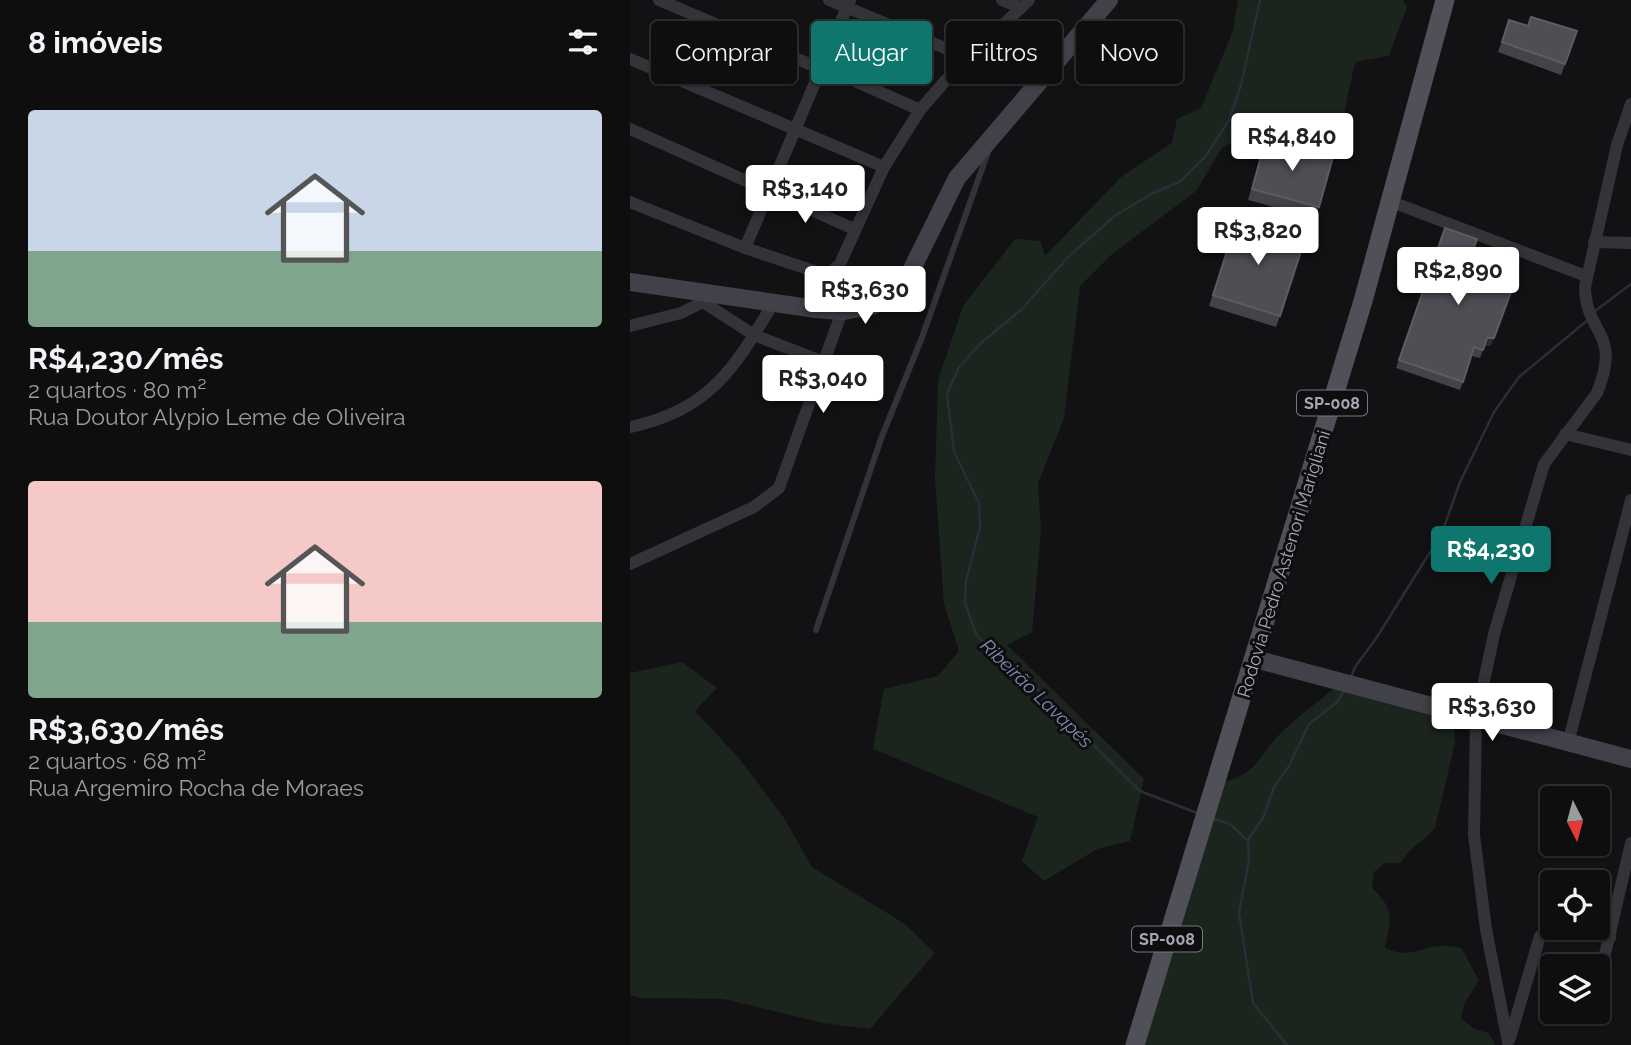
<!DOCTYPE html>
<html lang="pt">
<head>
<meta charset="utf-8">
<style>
	:root { --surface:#0e0e0f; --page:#1c1c1d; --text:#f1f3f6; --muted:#9b9c9e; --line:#2e2e2f; --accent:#0f766e }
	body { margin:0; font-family:Raleway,sans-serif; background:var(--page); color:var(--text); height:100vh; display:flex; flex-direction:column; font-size:26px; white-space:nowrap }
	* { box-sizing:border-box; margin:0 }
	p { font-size:23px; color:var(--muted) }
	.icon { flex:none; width:38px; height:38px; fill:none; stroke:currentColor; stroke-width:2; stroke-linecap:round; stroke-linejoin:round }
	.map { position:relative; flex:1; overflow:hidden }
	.sheet { display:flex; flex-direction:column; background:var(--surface); width:630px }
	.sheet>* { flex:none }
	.guide { position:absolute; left:21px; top:21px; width:665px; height:63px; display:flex; gap:14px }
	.needle { width:46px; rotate:174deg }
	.fabs { position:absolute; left:910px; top:786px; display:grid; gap:14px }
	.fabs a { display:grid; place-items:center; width:70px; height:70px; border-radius:7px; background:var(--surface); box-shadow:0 2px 5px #0004,0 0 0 2px var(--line); font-size:35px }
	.price { position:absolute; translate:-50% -60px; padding:0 16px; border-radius:7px; background:#fff; color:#222; font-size:23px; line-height:46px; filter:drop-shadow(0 2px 4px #0008) }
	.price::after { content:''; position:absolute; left:50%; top:42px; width:21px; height:16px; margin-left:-10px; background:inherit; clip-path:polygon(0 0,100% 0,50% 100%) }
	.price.selected { background:var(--accent); color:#fff }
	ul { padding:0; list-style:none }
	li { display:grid; align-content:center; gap:14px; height:371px; padding:0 28px }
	li span { display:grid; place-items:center; height:217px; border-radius:7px; color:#555 }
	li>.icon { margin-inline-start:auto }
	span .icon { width:126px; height:126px; fill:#fffc; stroke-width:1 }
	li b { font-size:30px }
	h2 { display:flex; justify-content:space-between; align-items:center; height:84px; padding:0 28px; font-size:30px }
	.pill { padding:0 24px; border-radius:7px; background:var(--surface); box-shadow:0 2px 5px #0004,0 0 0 2px var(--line); font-size:24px; line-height:63px }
	.pill.selected { background:var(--accent); color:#fff }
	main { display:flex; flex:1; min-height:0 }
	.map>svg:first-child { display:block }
</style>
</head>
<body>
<main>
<section class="sheet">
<h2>8 imóveis<svg class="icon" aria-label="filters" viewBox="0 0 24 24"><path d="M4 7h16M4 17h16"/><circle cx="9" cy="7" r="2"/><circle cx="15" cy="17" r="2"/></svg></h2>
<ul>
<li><span style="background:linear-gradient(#c9d6e8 65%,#7fa58c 0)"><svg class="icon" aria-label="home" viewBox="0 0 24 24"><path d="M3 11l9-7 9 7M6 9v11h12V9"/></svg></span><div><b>R$4,230/mês</b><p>2 quartos · 80 m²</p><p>Rua Doutor Alypio Leme de Oliveira</p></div></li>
<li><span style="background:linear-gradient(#f6c9c9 65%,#7fa58c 0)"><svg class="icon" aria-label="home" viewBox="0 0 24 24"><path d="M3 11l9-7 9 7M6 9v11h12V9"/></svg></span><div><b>R$3,630/mês</b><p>2 quartos · 68 m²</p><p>Rua Argemiro Rocha de Moraes</p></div></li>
</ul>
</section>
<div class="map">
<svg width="1001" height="1045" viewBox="0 0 1001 1045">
	<rect width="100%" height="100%" fill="#121214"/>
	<path fill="#1c241e" d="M 608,0 L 773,0 L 777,7 L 759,56 L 725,62 L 706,153 L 622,132 L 592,148 L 566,191 L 481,255 L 450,286 L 434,418 L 408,483 L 411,530 L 402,632 L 377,645 L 514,779 L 500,841 L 467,849 L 414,881 L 392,861 L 408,817 L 243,749 L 254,689 L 308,676 L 329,651 L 314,604 L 305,479 L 308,380 L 333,306 L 385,239 L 410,241 L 415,256 L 491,177 L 542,143 L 547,119 L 571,108 L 603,31 Z
		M 52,662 L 87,688 L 65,711 L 108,757 L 154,818 L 182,867 L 275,924 L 305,953 L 240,1029 L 193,1023 L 94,999 L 10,998 L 0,995 L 0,673 Z
		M 706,687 L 814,717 L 824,725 L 825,743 L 805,828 C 794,842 780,846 771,863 L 755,863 L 744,872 L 742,888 C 766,910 760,919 755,948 C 789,963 796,937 832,949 L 849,981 L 835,1002 L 831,1018 L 844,1029 L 859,1033 L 865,1045 L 512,1045 L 543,955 L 594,782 C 629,772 625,760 647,737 C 662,721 689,701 706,687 Z"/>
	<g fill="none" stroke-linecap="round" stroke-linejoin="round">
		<path stroke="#292f37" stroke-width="2.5" d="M 965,311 L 1001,284
			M 721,677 L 725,667 L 747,637 L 812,533 L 830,482 L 864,412 L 889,377 L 959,319
			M 567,813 L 510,791 L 401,683 L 364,655 L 346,634 L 335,603 L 336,581 L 350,527 L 349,503 L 324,452 L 317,394 L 329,367 L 351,343 L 392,309 L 440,255 L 486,215 L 521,194 L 551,181 L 575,157 L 599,120 L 611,85 L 630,0
			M 584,819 L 600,824 L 618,841 L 619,860 L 609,913 L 623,1003 L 657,1045
			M 618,840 L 634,816 L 644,787 L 659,766 L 679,724 L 707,702 L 715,689"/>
		<path stroke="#333339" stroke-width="6" d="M 186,630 L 252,436 L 291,340 L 358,152"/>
		<path stroke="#333339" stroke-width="12" d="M 29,0 L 191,69
			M 199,0 L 339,58
			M 372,0 L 391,8
			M 0,59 L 254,167
			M 225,81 L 290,110
			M 0,129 L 224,229
			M 0,202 L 115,248 L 187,272 L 200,273 L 210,264 L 254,167 L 290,110 L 316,80 L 399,0
			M 762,202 L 956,276
			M 964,242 L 1001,243
			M 115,248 L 220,0
			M 73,302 L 124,335 L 194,362
			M 0,326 L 51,313 L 79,299
			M 0,427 C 80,411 105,367 144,302
			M 935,434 L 1001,450
			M 0,564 L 124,507 L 149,488 L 212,311
			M 938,743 L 1001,500
			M 946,928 L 980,938
			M 975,954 L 1001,843
			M 880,1038 L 910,936 L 926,928
			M 878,1042 L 856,929 L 844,835 L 846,719 L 864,634 L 914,464 L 967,393 C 992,331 956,336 955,287 L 987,145 L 1001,104"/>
		<path stroke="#414249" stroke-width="18" d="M 0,282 L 186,309 L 212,311 L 242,306 L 265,294 L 278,277 L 327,178 L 479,0
			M 625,659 L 1001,759"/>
		<path stroke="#4f5058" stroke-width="19" d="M 505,1045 L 733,301 L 815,0"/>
	</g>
	<path fill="#444349" d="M 879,20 L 898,26 L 947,31 L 931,75 L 868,52 Z
		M 636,138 L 689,207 L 685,218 L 618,200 Z
		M 604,228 L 661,242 L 650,316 L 646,327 L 579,306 Z
		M 815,228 L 843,250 L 861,346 L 854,346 L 850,358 L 842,356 L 830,390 L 766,368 Z"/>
	<path fill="#2c2b2f" d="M 857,338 L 864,338 L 861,346 L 854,346 Z"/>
	<path fill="#4f4e55" stroke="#5c5c64" stroke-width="2" d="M 901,17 L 947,31 L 935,64 L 872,42 L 879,20 L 898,26 Z
		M 636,138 L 703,157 L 689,207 L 622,189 Z
		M 608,217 L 664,235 L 660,241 L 673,245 L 650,316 L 583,295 Z
		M 815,228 L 847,239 L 843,250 L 879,262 L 878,269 L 888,273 L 864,338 L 857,338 L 853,350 L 844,347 L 833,382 L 769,360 Z"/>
	<g text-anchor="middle" stroke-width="6" stroke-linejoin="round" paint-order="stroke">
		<g fill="#0e0d0f" stroke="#777882" stroke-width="2">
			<rect x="667" y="390.5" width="70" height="25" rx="5"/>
			<rect x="502" y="926.5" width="70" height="25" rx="5"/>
		</g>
		<g font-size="16" font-weight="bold" fill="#a4a6b4">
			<text x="702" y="409">SP-008</text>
			<text x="537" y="945">SP-008</text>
		</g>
		<g font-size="18" fill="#a4a6b4" stroke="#0e0d0f">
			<text transform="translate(654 564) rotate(-73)" y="6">Rodovia Pedro Astenori Marigliani</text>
		</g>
		<g font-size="19" font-style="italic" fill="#7a8eb0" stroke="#0e0d0f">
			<text transform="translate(407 693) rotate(44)" y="7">Ribeirão Lavapés</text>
		</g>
	</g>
</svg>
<div class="fabs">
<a><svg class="needle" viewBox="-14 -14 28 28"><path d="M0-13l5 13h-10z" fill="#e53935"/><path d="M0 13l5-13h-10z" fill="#9b9c9e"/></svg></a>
<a><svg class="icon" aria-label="locate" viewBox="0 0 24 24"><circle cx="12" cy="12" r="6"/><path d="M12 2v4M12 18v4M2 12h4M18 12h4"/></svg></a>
<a><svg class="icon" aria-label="layers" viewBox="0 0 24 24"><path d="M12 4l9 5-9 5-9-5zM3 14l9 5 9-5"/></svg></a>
</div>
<b class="price" style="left:662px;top:173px">R$4,840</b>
<b class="price" style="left:175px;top:225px">R$3,140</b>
<b class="price" style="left:628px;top:267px">R$3,820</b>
<b class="price" style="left:828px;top:307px">R$2,890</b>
<b class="price" style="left:235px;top:326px">R$3,630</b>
<b class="price" style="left:193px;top:415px">R$3,040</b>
<b class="price selected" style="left:861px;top:586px">R$4,230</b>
<b class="price" style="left:862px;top:743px">R$3,630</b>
<div class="guide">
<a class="pill">Comprar</a>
<a class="pill selected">Alugar</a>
<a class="pill">Filtros</a>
<a class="pill">Novo</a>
</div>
</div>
</main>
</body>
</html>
